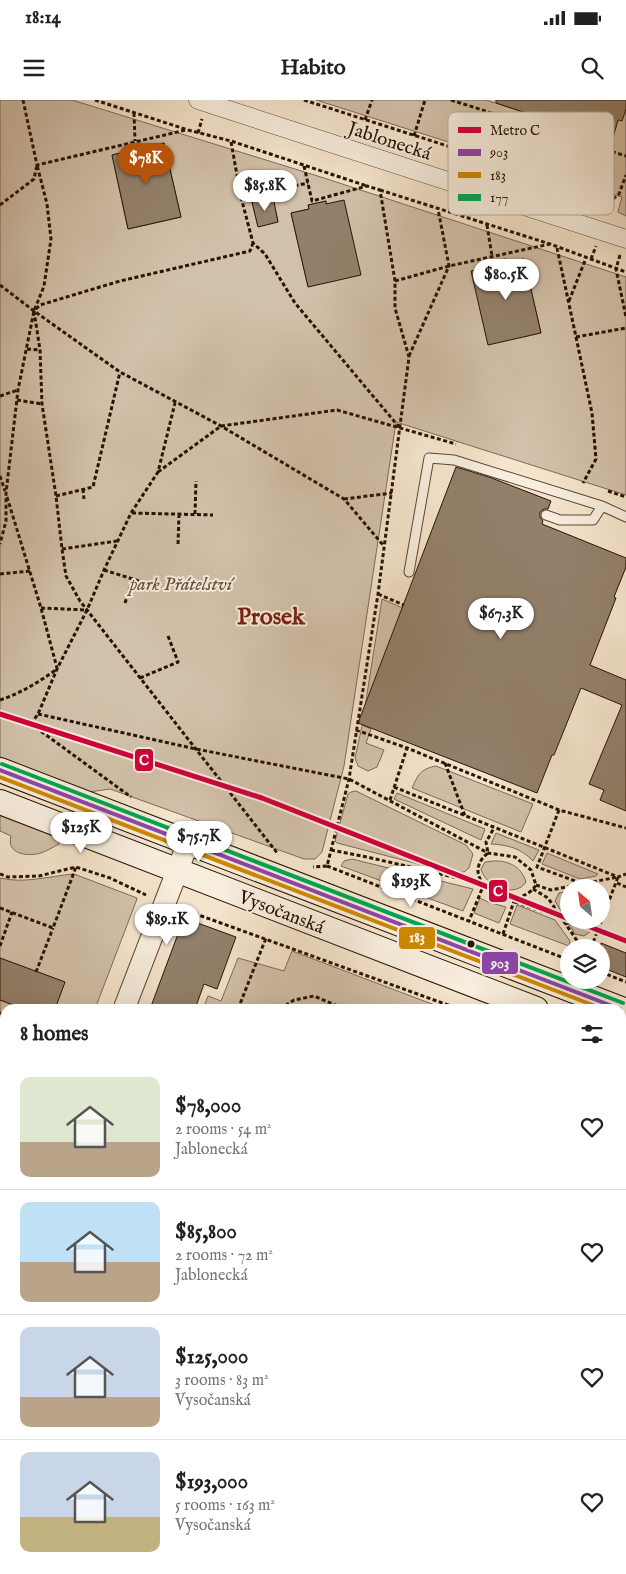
<!DOCTYPE html>
<html lang="en">
<head>
<meta charset="utf-8">
<style>
	:root { --surface:#fff; --page:#f6f6f6; --text:#202124; --muted:#757577; --line:#e0e0e0; --accent:#b45309 }
	body { margin:0; font-family:"IM FELL English",serif; background:var(--page); color:var(--text); height:100vh; display:flex; flex-direction:column; font-size:19px; white-space:nowrap }
	* { box-sizing:border-box; margin:0 }
	p { font-size:16px; color:var(--muted) }
	.icon { flex:none; width:28px; height:28px; fill:none; stroke:currentColor; stroke-width:2; stroke-linecap:round; stroke-linejoin:round }
	.map { position:relative; flex:1; overflow:hidden }
	.details { position:absolute; left:0px; top:904px; width:626px; height:571px; display:flex; flex-direction:column; background:var(--surface); border-radius:15px 15px 0 0; box-shadow:0 5px 20px #0002 }
	.details>* { flex:none }
	.needle { width:32px; rotate:331deg }
	.fabs { position:absolute; left:560px; top:779px; display:grid; gap:10px }
	.fabs a { display:grid; place-items:center; width:50px; height:50px; border-radius:50%; background:var(--surface); box-shadow:0 5px 20px #0002; font-size:25px }
	.price { position:absolute; translate:-50% -42px; padding:0 11px; border-radius:18px; background:#fff; color:#222; font-size:16px; line-height:32px; filter:drop-shadow(0 1px 2px #0008) }
	.price::after { content:''; position:absolute; left:50%; top:30px; width:15px; height:11px; margin-left:-8px; background:inherit; clip-path:polygon(0 0,100% 0,50% 100%) }
	.price.active { background:var(--accent); color:#fff }
	ul { padding:0; list-style:none }
	li { display:flex; align-items:center; gap:15px; height:125px; padding:0 20px }
	li+li { border-top:1px solid var(--line) }
	li span { display:grid; place-items:center; flex:none; width:140px; height:100px; border-radius:10px; color:#555 }
	li>.icon { margin-inline-start:auto }
	span .icon { width:60px; height:60px; fill:#fffc; stroke-width:1 }
	li b { font-size:21px }
	h2 { display:flex; justify-content:space-between; align-items:center; height:60px; padding:0 20px; font-size:21px }
	.status { display:flex; justify-content:space-between; align-items:center; height:35px; padding:0 25px; background:var(--surface); direction:ltr }
	.status svg { height:14px; fill:currentColor }
	header { display:flex; justify-content:space-between; align-items:center; height:65px; padding:0 20px; background:var(--surface); font-size:22px; font-weight:800 }
	.map>svg:first-child { display:block }
</style>
</head>
<body>
<div class="status"><b>18:14</b><svg viewBox="0 0 49 12"><path d="M0 12V9h3v3zM5 12V6h3v6zM10 12V3h3v9zM15 12V0h3v12zM26 1h20v11H26zM47 4h2v5h-2z"/></svg></div>
<header><svg class="icon" aria-label="menu" viewBox="0 0 24 24"><path d="M4 6h16M4 12h16M4 18h16"/></svg>Habito<svg class="icon" aria-label="search" viewBox="0 0 24 24"><circle cx="10" cy="10" r="6"/><path d="M15 15l6 6"/></svg></header>
<div class="map">
<svg width="626" height="1474" viewBox="0 0 626 1474">
	<rect width="100%" height="100%" fill="#f5e5cd"/>
	<filter id="stains"><feTurbulence type="fractalNoise" baseFrequency=".004" numOctaves="4"/><feColorMatrix values="0 0 0 0 .2 0 0 0 0 .09 0 0 0 0 .02 0 0 0 .5 -.17"/></filter>
	<radialGradient id="worn" r=".72"><stop offset=".6" stop-color="#630" stop-opacity="0"/><stop offset="1" stop-color="#630" stop-opacity=".3"/></radialGradient>
	<path fill="#d2c1aa" stroke="#7d6a56" fill-rule="evenodd" d="M 0,0 L 72,0 L 324,78 L 626,177 L 626,395 L 396,322 L 344,666 L 322,752 L 315,759 L 304,759 L 110,689 L 89,692 L 0,657 ZM 164,43 L 181,117 L 128,129 L 112,55 L 129,51 L 129,47 L 146,44 L 147,47 ZM 272,97 L 278,121 L 258,126 L 252,102 ZM 326,101 L 326,104 L 308,186 L 291,113 L 309,109 L 308,105 ZM 505,159 L 507,162 L 524,159 L 541,233 L 471,171 L 489,167 L 488,163 Z
		M 316,0 L 486,0 L 593,35 L 595,32 L 612,38 L 618,20 L 626,9 L 626,116 L 618,112 L 622,97 Z
		M 382,499 L 403,508 L 370,593 L 362,625 L 371,629 L 366,643 L 384,650 L 377,667 L 368,671 L 358,666 L 355,658 L 362,626 Z
		M 436,666 L 533,704 L 521,732 L 412,688 C 418,675 420,669 436,666 Z
		M 356,691 L 466,745 L 473,754 L 469,768 L 464,772 L 453,773 L 337,743 L 335,741 L 348,694 L 351,692 Z
		M 397,693 L 485,729 L 481,740 L 394,699 Z
		M 0,712 L 60,735 L 60,740 L 59,744 C 53,747 47,751 41,753 C 27,757 6,754 11,736 L 0,731 Z
		M 496,733 L 539,750 L 533,761 C 521,748 508,745 491,744 Z
		M 547,753 L 598,774 L 596,776 L 580,779 L 542,764 Z
		M 352,759 L 465,787 L 473,789 L 463,811 L 341,766 L 344,761 Z
		M 493,761 C 508,760 522,767 526,782 C 515,799 485,786 481,769 L 485,762 Z
		M 74,774 L 137,798 L 137,799 L 95,909 L 55,909 L 65,882 L 0,858 L 0,778 C 25,784 49,776 74,774 Z
		M 569,791 L 569,820 L 594,820 L 591,831 L 584,836 L 575,834 L 555,801 L 559,793 Z
		M 480,798 L 488,802 L 506,807 L 499,823 L 474,813 Z
		M 517,805 L 555,820 L 570,841 L 569,846 L 510,824 Z
		M 292,851 L 445,909 L 203,909 L 208,896 L 221,901 L 238,858 L 284,871 Z
		M 0,900 L 24,909 L 5,909 L 5,983 L 0,981 Z
		M 621,976 L 626,978 L 626,1148 L 621,1148 Z
		M 0,1066 L 5,1068 L 5,1145 L 0,1155 Z
		M 621,1197 L 626,1197 L 626,1296 L 621,1296 Z
		M 5,1443 L 5,1470 L 37,1470 L 37,1474 L 0,1474 L 0,1452 Z
		M 88,1470 L 182,1470 L 182,1474 L 58,1474 Z
		M 307,1470 L 395,1470 L 395,1474 L 307,1474 Z"/>
	<path fill="#93806b" stroke="#281201" d="M 496,0 L 626,0 L 626,9 L 622,21 L 618,20 L 613,38 L 595,32 L 594,35 L 496,3 Z
		M 164,43 L 181,117 L 128,129 L 112,55 L 129,51 L 128,47 L 146,44 L 147,47 Z
		M 273,97 L 278,122 L 258,127 L 252,102 Z
		M 344,100 L 361,175 L 308,187 L 291,113 L 309,109 L 308,105 L 326,101 L 326,104 Z
		M 506,159 L 507,162 L 524,159 L 541,233 L 488,245 L 471,171 L 489,167 L 488,163 Z
		M 456,367 L 489,377 L 551,401 L 548,409 L 544,409 L 540,412 L 540,417 L 543,421 L 542,424 L 626,458 L 626,467 L 614,497 L 616,498 L 590,565 L 626,580 L 626,711 L 600,700 L 604,690 L 589,684 L 622,605 L 581,588 L 554,655 L 552,655 L 537,693 L 358,623 Z
		M 184,818 L 236,837 L 217,889 L 204,884 L 195,909 L 150,909 Z
		M 601,843 L 626,853 L 626,877 L 601,867 Z
		M 0,858 L 65,882 L 55,909 L 24,909 L 0,900 Z"/>
	<g fill="none" stroke-linecap="round" stroke-linejoin="round">
		<g stroke="#5b4734" stroke-width="11">
			<path id="service" d="M 546,415 L 560,420 L 593,420 L 602,406
				M 409,472 L 429,358 L 454,360 L 602,406 L 626,417
				M 0,1043 L 5,1045
				M 0,1351 L 5,1352
				M 194,1470 L 194,1474"/>
		</g>
		<g stroke="#5b4734" stroke-width="19">
			<path id="minor" d="M 198,0 L 626,139
				M 621,1367 L 626,1367
				M 0,1399 L 5,1399
				M 0,1439 L 5,1430
				M 475,1470 L 475,1474"/>
		</g>
		<g stroke="#5b4734" stroke-width="23">
			<path id="tertiary" d="M 124,909 L 188,743
				M 0,1233 L 5,1219"/>
		</g>
		<g stroke="#281201" stroke-width="26">
			<path id="secondary" d="M 0,670 L 621,909
				M 0,702 L 536,909
				M 621,942 L 626,944
				M 621,1463 L 626,1451"/>
		</g>
		<path stroke="#281201" stroke-width="3" stroke-dasharray="4 2.5" stroke-linecap="butt" d="M 23,0 L 37,65 L 186,30
			M 95,0 L 188,30 L 231,41 L 367,86
			M 304,0 L 613,99 L 609,113
			M 451,0 L 626,56
			M 134,13 L 135,41
			M 365,20 L 372,0
			M 198,33 L 202,19
			M 414,36 L 425,0
			M 231,42 L 241,97 L 308,83
			M 467,53 L 481,10
			M 304,66 L 312,101 L 367,86 L 380,90 L 395,181 L 395,208 L 409,257 L 378,494 L 349,679 L 327,766 L 313,767
			M 515,69 L 528,24
			M 380,90 L 550,144 L 626,172
			M 241,97 L 253,143 L 265,154 L 295,203 L 399,327
			M 613,99 L 619,94 L 626,75
			M 562,101 L 582,43
			M 0,105 L 34,79 L 37,65 L 47,104 L 51,139 L 44,186 L 34,211 L 18,290 L 6,393 L 6,421 L 0,444
			M 487,125 L 492,156
			M 557,148 L 576,237 L 626,228
			M 620,155 L 616,169 L 626,217
			M 591,159 L 596,146
			M 395,181 L 449,166 L 550,144
			M 0,185 L 34,211 L 120,272 L 221,326 L 344,399 L 383,445
			M 569,201 L 586,158
			M 36,209 L 40,205 L 120,181 L 250,151 L 253,143
			M 34,211 L 40,250 L 42,304 L 56,396 L 62,449 L 66,476 L 80,501 L 87,510 L 278,754
			M 576,237 L 592,313 L 596,359 L 583,383
			M 27,249 L 40,250
			M 409,256 L 449,166 L 438,109
			M 0,296 L 18,290
			M 17,300 L 42,304
			M 158,372 L 221,326 L 337,310 L 456,344
			M 0,376 L 5,391
			M 83,389 L 84,399
			M 608,391 L 626,397
			M 56,396 L 93,387 L 120,272
			M 7,397 L 41,508 L 57,568
			M 344,399 L 392,393
			M 132,413 L 213,415
			M 195,414 L 196,381
			M 178,444 L 179,414
			M 62,449 L 117,441
			M 104,470 L 155,486
			M 0,474 L 30,471
			M 378,494 L 404,505
			M 125,503 L 133,479
			M 41,508 L 86,510
			M 140,578 L 178,562 L 168,536
			M 0,600 C 21,593 39,582 57,569
			M 0,613 L 31,624 L 131,697
			M 38,614 L 196,649 L 349,679 L 488,753 L 515,757 L 531,770 L 536,785 C 516,817 454,780 488,753 L 486,742 L 494,728
			M 31,624 L 38,614 L 57,569 L 87,510 L 104,470 L 131,413 L 158,372 L 175,303
			M 356,630 L 407,648 L 559,710 L 626,728
			M 445,663 L 465,716
			M 394,687 L 618,777 L 626,774
			M 390,700 L 407,648
			M 559,710 L 537,767 L 578,782 L 580,788
			M 331,750 L 367,757 L 484,784 L 469,821
			M 327,766 L 569,860
			M 0,774 L 8,777 L 39,776 L 76,767 L 110,778 L 146,795
			M 617,783 L 626,787
			M 536,785 L 551,790 L 618,777 L 591,848
			M 533,789 L 548,798 L 582,848
			M 515,802 L 560,818
			M 0,808 L 53,828 L 76,767
			M 182,809 L 459,909
			M 565,824 L 579,820 L 590,826 L 599,828
			M 503,834 L 514,801
			M 0,846 L 12,812
			M 601,852 L 605,854
			M 36,872 L 53,828
			M 601,872 L 626,882
			M 238,909 L 266,838
			M 280,909 L 294,900 L 314,896 L 345,909
			M 0,913 L 5,915
			M 0,949 L 5,947
			M 621,969 L 626,971
			M 0,970 L 5,972
			M 621,1055 L 626,1054
			M 0,1096 L 5,1093
			M 0,1151 L 5,1154
			M 621,1151 L 626,1151
			M 0,1159 L 5,1156
			M 0,1284 L 5,1272
			M 0,1284 L 5,1286
			M 621,1396 L 621,1400
			M 499,1470 L 499,1474
			M 246,1474 L 246,1470
			M 593,1474 L 594,1470"/>
		<use href="#service" stroke="#f8eede" stroke-width="9"/>
		<use href="#minor" stroke="#f8eede" stroke-width="18"/>
		<use href="#tertiary" stroke="#f8eede" stroke-width="21"/>
		<use href="#secondary" stroke="#f8eede" stroke-width="24"/>
		<g stroke="#f8eede" stroke-width="8">
			<path id="bus-1" d="M 0,670 L 620,909"/>
		</g>
		<g stroke="#f8eede" stroke-width="8">
			<path id="bus-2" d="M 0,677 L 603,909"/>
		</g>
		<g stroke="#f8eede" stroke-width="8">
			<path id="bus-3" d="M 2,664 L 623,903"/>
		</g>
		<use href="#bus-1" stroke="#8e44ad" stroke-width="4"/>
		<use href="#bus-2" stroke="#ce8800" stroke-width="4"/>
		<use href="#bus-3" stroke="#00a651" stroke-width="4"/>
		<g stroke="#f8eede" stroke-width="9">
			<path id="metro-1" d="M 0,614 L 262,698 L 569,819
				M 572,820 L 626,841"/>
		</g>
		<use href="#metro-1" stroke="#cf003d" stroke-width="5"/>
	</g>
	<circle fill="#281201" stroke="#f8eede" stroke-width="2" cx="471" cy="844" r="4.5"/>
	<g text-anchor="middle" stroke-width="4" stroke-linejoin="round" paint-order="stroke">
		<g font-size="19" fill="#281201" stroke="#f8eede">
			<text transform="translate(390 40) rotate(18)" y="7">Jablonecká</text>
			<text transform="translate(282 811) rotate(21)" y="7">Vysočanská</text>
		</g>
		<g font-size="19" font-style="italic" fill="#644f3c" stroke="#f8eede">
			<text x="181" y="490">park Přátelství</text>
		</g>
		<g font-size="24" font-weight="bold" fill="#7a1f14" stroke="#f8eede">
			<text x="271" y="524">Prosek</text>
		</g>
	</g>
	<rect x="448" y="12" width="166" height="103" rx="8" fill="#f8eede" stroke="#baac9c" stroke-width="1"/>
	<rect x="458" y="27" width="23" height="6" fill="#cf003d"/>
	<rect x="458" y="49" width="23" height="7" fill="#8e44ad"/>
	<rect x="458" y="72" width="23" height="6" fill="#ce8800"/>
	<rect x="458" y="94" width="23" height="7" fill="#00a651"/>
	<g font-size="14" fill="#281201">
		<text x="490" y="35">Metro C</text>
		<text x="490" y="57">903</text>
		<text x="490" y="80">183</text>
		<text x="490" y="102">177</text>
	</g>
	<g stroke="#f8eede" stroke-width="2">
		<rect x="134" y="648" width="20" height="24" rx="5" fill="#cf003d"/>
		<rect x="488" y="779" width="20" height="24" rx="5" fill="#cf003d"/>
		<rect x="398" y="826" width="38" height="24" rx="5" fill="#ce8800"/>
		<rect x="481" y="851" width="38" height="24" rx="5" fill="#8e44ad"/>
	</g>
	<g font-size="14" text-anchor="middle" font-weight="bold" fill="#fff">
		<text x="144" y="665">C</text>
		<text x="498" y="796">C</text>
		<text x="417" y="842">183</text>
		<text x="500" y="868">903</text>
	</g>
	<rect width="100%" height="100%" filter="url(#stains)"/>
	<rect width="100%" height="100%" fill="url(#worn)"/>
</svg>
<div class="fabs">
<a><svg class="needle" viewBox="-14 -14 28 28"><path d="M0-13l5 13h-10z" fill="#e53935"/><path d="M0 13l5-13h-10z" fill="#757577"/></svg></a>
<a><svg class="icon" aria-label="layers" viewBox="0 0 24 24"><path d="M12 4l9 5-9 5-9-5zM3 14l9 5 9-5"/></svg></a>
</div>
<b class="price active" style="left:146px;top:85px">$78K</b>
<b class="price" style="left:265px;top:112px">$85.8K</b>
<b class="price" style="left:506px;top:201px">$80.5K</b>
<b class="price" style="left:501px;top:540px">$67.3K</b>
<b class="price" style="left:81px;top:754px">$125K</b>
<b class="price" style="left:199px;top:763px">$75.7K</b>
<b class="price" style="left:411px;top:808px">$193K</b>
<b class="price" style="left:167px;top:846px">$89.1K</b>
<section class="details">
<h2>8 homes<svg class="icon" aria-label="filters" viewBox="0 0 24 24"><path d="M4 7h16M4 17h16"/><circle cx="9" cy="7" r="2"/><circle cx="15" cy="17" r="2"/></svg></h2>
<ul>
<li><span style="background:linear-gradient(#dfe7d0 65%,#b9a48a 0)"><svg class="icon" aria-label="home" viewBox="0 0 24 24"><path d="M3 11l9-7 9 7M6 9v11h12V9"/></svg></span><div><b>$78,000</b><p>2 rooms · 54 m²</p><p>Jablonecká</p></div><svg class="icon" aria-label="heart" viewBox="0 0 24 24"><path d="M12 20l-8-8c-3-5 5-10 8-4 3-6 11-1 8 4z"/></svg></li>
<li><span style="background:linear-gradient(#bfe0f5 60%,#b9a48a 0)"><svg class="icon" aria-label="home" viewBox="0 0 24 24"><path d="M3 11l9-7 9 7M6 9v11h12V9"/></svg></span><div><b>$85,800</b><p>2 rooms · 72 m²</p><p>Jablonecká</p></div><svg class="icon" aria-label="heart" viewBox="0 0 24 24"><path d="M12 20l-8-8c-3-5 5-10 8-4 3-6 11-1 8 4z"/></svg></li>
<li><span style="background:linear-gradient(#c9d6e8 70%,#b9a48a 0)"><svg class="icon" aria-label="home" viewBox="0 0 24 24"><path d="M3 11l9-7 9 7M6 9v11h12V9"/></svg></span><div><b>$125,000</b><p>3 rooms · 83 m²</p><p>Vysočanská</p></div><svg class="icon" aria-label="heart" viewBox="0 0 24 24"><path d="M12 20l-8-8c-3-5 5-10 8-4 3-6 11-1 8 4z"/></svg></li>
<li><span style="background:linear-gradient(#c9d6e8 65%,#c2b280 0)"><svg class="icon" aria-label="home" viewBox="0 0 24 24"><path d="M3 11l9-7 9 7M6 9v11h12V9"/></svg></span><div><b>$193,000</b><p>5 rooms · 163 m²</p><p>Vysočanská</p></div><svg class="icon" aria-label="heart" viewBox="0 0 24 24"><path d="M12 20l-8-8c-3-5 5-10 8-4 3-6 11-1 8 4z"/></svg></li>
</ul>
</section>
</div>
</body>
</html>
